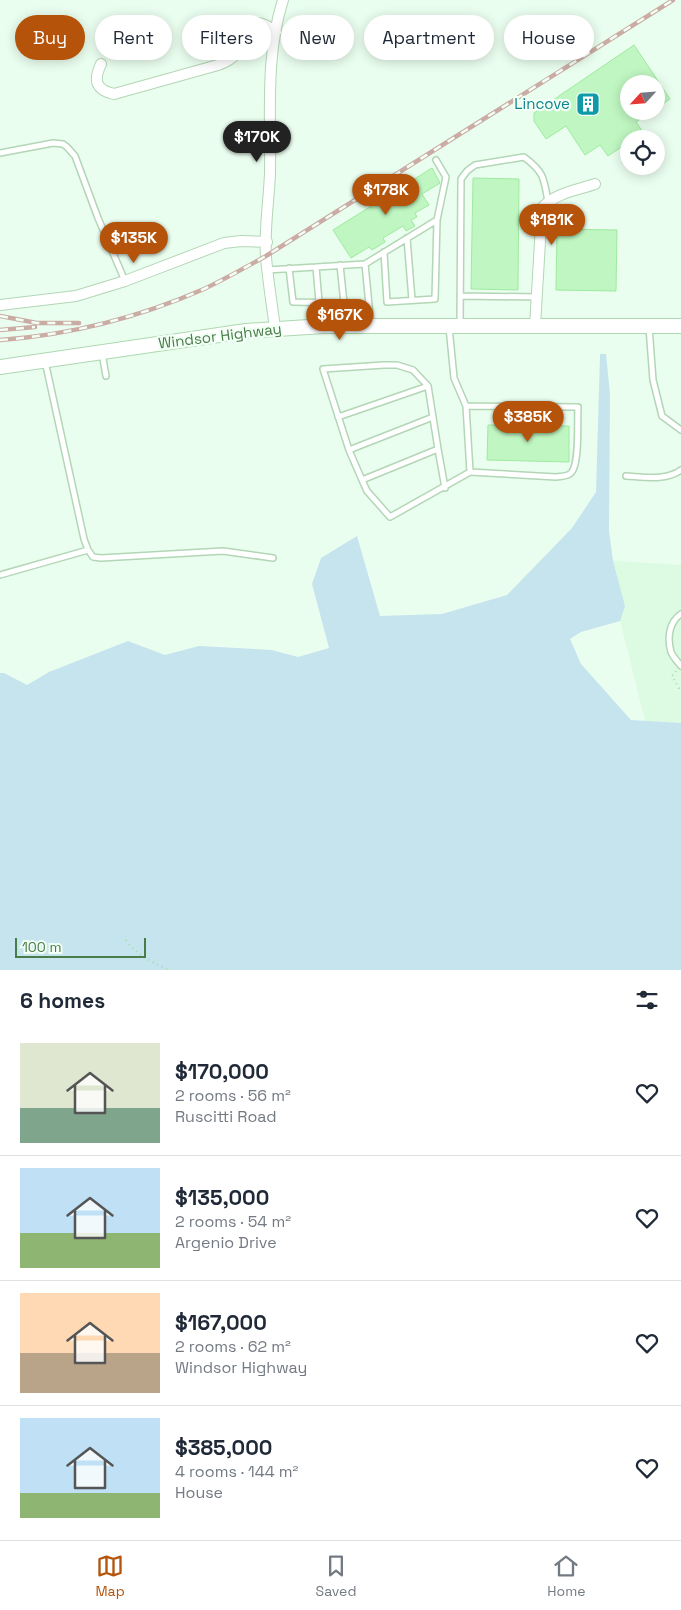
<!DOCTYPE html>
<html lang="en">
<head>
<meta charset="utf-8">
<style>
	:root { --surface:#fff; --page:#f6f6f7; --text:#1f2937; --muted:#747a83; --line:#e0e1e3; --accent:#b45309 }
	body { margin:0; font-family:"Space Grotesk",sans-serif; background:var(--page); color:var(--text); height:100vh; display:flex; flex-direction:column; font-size:19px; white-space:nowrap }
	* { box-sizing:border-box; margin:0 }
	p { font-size:16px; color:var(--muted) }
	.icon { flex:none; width:28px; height:28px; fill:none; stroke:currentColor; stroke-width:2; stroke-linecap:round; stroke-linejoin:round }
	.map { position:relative; height:970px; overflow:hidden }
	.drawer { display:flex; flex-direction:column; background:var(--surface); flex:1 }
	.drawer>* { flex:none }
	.hud { position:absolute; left:15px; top:15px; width:651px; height:45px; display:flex; gap:10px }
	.needle { width:32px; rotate:244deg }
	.fabs { position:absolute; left:620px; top:75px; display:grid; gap:10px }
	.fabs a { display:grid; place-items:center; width:45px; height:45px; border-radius:50%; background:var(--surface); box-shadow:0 2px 12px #0003; font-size:25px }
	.scale { position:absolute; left:15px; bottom:12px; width:131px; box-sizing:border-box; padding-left:5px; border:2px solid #4a7c4a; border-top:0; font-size:14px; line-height:18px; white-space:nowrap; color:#4a7c4a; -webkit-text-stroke:4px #f2fff5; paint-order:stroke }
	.price { position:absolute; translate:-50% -42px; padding:0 11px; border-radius:18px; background:var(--accent); color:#fff; font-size:16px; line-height:32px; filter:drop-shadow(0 1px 2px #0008) }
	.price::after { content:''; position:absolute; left:50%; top:30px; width:15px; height:11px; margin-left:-8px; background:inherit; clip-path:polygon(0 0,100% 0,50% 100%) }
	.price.active { background:#222; color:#fff }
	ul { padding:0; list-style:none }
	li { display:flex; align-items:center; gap:15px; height:125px; padding:0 20px }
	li+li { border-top:1px solid var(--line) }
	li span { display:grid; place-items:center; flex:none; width:140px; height:100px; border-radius:0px; color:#555 }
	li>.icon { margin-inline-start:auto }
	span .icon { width:60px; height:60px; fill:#fffc; stroke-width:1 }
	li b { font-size:21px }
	h2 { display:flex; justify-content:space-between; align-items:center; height:60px; padding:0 20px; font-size:21px }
	.chip { padding:0 18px; border-radius:22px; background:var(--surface); box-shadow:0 2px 12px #0003; font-size:18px; line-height:45px }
	.chip.active { background:var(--accent); color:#fff }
	.menu { display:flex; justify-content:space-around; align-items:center; height:70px; border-top:1px solid var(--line); background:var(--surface); font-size:14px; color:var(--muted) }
	.menu a { display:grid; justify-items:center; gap:2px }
	.menu .active { color:var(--accent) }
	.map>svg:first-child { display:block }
</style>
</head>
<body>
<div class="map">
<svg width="681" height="970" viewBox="0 0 681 970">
	<rect width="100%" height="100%" fill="#eafeef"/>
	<path fill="#ddfbe3" d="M 605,560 L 681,565 L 681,737 L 649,737 Z"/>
	<path fill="#c6e4ee" d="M 600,354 L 606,354 L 610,394 L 609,531 L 613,561 L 625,606 L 620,621 L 581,632 L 570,639 L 581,664 L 631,720 L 681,723 L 681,970 L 0,970 L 0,673 L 4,673 L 27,685 L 49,672 L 128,641 L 165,655 L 199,646 L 272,650 L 298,657 L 329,648 L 312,584 L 321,558 L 357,536 L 380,616 L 442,614 L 507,595 L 572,528 L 596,492 Z"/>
	<path fill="#bff6c1" stroke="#9eea9f" d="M 634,45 L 670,99 L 656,109 L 656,84 L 629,84 L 629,111 L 652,111 L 636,122 L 643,132 L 633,139 L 629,139 L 629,142 L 608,156 L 600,145 L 585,155 L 566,126 L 546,139 L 534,121 L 534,113 Z
		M 432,168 L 440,183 L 422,194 L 429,205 L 415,213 L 417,217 L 411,220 L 415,226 L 406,231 L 403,226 L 383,238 L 385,242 L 372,250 L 369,247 L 351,258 L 333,230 Z
		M 473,178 L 519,179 L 518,290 L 471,289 Z
		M 557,229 L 617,230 L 616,291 L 556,290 Z
		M 488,425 L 569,426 L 569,462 L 487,460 Z"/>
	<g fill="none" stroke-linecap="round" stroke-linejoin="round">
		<g stroke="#b3d6b6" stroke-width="8">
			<path id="service" d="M 0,153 L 53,143 L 63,144 L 67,147 L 75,156 L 98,218 L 125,281
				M 436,160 L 446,177 L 437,220
				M 407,238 L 412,300
				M 365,264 L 437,220 L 435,299 L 387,302 L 384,252
				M 316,267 L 319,302
				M 289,268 L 293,302 L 344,303 L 340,265
				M 267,270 L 365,264 L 371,326
				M 460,296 L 537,297
				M 460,326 L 461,179 L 467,171 L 475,165 L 524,157 C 544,172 544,178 548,202
				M 649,327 L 653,380 L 662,416 L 681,430
				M 102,353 L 106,376
				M 45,361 L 84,539 L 88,550 L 93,557 L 101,558 L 223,551 L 273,558
				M 466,406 L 578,407 C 577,421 580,464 571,473 C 567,477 561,476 556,477 L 470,472
				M 338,417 L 428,386
				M 438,449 L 445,488
				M 349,450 L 433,417
				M 626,476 C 644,477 666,481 681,470
				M 362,480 L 438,449 L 428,386 L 413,370 L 397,365 L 384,365 L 323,369 L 349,450 L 362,480 L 367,491 L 390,517 L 470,472 L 466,406 L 454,378 L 449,327
				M 0,575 L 88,550
				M 681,614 C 669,622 667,638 671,652 C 673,657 678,662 681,666"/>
		</g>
		<g stroke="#b3d6b6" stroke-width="12">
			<path id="minor" d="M 101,64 C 93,81 96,90 114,94 L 218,65 C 226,62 233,59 238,51 C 250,32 249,11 276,32
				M 0,305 L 76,296 L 125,281 L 224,243 L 241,241 L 267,242
				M 535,326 L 542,208 C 555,193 577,190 595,184
				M 275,328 C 272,305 268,281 266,257 C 264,229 269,201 270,173 C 271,116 265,56 283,0"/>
		</g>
		<g stroke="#add8b0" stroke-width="16">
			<path id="secondary" d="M 0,367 L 246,331 L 324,326 L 681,326"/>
		</g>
		<path stroke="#a1dca3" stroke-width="2" stroke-dasharray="1 4" stroke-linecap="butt" d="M 676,671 L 672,676 L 681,692
			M 126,940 C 137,955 152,962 168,970"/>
		<use href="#service" stroke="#fff" stroke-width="5"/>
		<use href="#minor" stroke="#fff" stroke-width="10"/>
		<use href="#secondary" stroke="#fff" stroke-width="14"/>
		<g stroke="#caaca5" stroke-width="4.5">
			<path id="rail" d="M 0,316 L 37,323 L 79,323
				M 0,330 L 35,327
				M 0,340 C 70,335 140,317 204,289 C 225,279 246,267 266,256 L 673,0"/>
		</g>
		<use href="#rail" stroke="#f2fff5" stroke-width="2.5" stroke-dasharray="8" stroke-linecap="butt"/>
	</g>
	<defs>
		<g id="building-square" transform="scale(1.25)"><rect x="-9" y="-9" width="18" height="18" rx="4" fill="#0f9aa8" stroke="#f2fff5"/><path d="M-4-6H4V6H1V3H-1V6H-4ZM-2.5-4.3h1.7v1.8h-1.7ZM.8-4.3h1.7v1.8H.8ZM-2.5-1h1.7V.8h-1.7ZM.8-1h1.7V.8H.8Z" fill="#fff"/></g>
	</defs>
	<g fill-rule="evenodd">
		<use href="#building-square" x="588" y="104"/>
	</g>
	<g text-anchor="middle" stroke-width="4.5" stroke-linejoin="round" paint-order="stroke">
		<g font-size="15" fill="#0d838f" stroke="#f2fff5" text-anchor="end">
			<text x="570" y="109">Lincove</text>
		</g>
		<g font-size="15" fill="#4a7c4a" stroke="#f2fff5">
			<text transform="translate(220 336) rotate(-7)" y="5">Windsor Highway</text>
		</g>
	</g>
</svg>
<div class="fabs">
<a><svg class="needle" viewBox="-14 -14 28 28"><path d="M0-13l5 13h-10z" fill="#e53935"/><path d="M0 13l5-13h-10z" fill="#747a83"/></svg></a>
<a><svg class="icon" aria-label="locate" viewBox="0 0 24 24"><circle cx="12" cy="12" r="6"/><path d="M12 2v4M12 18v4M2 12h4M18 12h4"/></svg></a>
</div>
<div class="scale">100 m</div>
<b class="price active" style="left:257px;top:163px">$170K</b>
<b class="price" style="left:386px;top:216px">$178K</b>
<b class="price" style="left:552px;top:246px">$181K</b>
<b class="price" style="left:134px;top:264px">$135K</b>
<b class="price" style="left:340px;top:341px">$167K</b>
<b class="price" style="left:528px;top:443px">$385K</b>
<div class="hud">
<a class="chip active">Buy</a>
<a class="chip">Rent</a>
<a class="chip">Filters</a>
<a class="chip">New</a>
<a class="chip">Apartment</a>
<a class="chip">House</a>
</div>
</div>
<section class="drawer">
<h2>6 homes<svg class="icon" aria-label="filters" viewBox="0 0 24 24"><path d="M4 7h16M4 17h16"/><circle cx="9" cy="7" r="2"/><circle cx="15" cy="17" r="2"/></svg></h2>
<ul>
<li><span style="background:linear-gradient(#dfe7d0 65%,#7fa58c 0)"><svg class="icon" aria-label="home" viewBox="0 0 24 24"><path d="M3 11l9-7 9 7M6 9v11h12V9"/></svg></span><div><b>$170,000</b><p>2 rooms · 56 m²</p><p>Ruscitti Road</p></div><svg class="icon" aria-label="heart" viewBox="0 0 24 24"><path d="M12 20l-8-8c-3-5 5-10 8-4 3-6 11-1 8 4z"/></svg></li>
<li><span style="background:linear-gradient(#bfe0f5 65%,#8fb573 0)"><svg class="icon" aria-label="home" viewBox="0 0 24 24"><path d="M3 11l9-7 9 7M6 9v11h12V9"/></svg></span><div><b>$135,000</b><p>2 rooms · 54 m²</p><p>Argenio Drive</p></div><svg class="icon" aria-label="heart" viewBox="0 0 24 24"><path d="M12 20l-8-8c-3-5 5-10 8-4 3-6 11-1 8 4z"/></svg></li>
<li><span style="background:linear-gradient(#ffd9b3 60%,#b9a48a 0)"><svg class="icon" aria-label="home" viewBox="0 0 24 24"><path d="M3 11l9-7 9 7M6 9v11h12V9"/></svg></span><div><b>$167,000</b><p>2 rooms · 62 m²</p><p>Windsor Highway</p></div><svg class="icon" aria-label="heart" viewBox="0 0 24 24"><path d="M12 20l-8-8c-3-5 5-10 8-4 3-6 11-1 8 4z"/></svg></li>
<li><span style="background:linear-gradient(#bfe0f5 75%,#8fb573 0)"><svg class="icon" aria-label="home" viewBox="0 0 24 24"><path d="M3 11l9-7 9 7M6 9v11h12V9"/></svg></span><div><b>$385,000</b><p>4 rooms · 144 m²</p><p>House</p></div><svg class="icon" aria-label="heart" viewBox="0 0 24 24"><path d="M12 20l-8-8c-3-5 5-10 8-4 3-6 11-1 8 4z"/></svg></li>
</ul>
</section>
<nav class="menu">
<a class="active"><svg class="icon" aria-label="map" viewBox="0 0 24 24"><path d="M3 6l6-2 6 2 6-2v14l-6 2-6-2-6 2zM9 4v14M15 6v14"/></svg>Map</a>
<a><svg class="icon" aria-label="saved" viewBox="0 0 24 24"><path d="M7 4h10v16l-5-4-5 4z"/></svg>Saved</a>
<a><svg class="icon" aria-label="home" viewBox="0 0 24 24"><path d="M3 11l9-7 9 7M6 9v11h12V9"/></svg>Home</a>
</nav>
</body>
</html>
